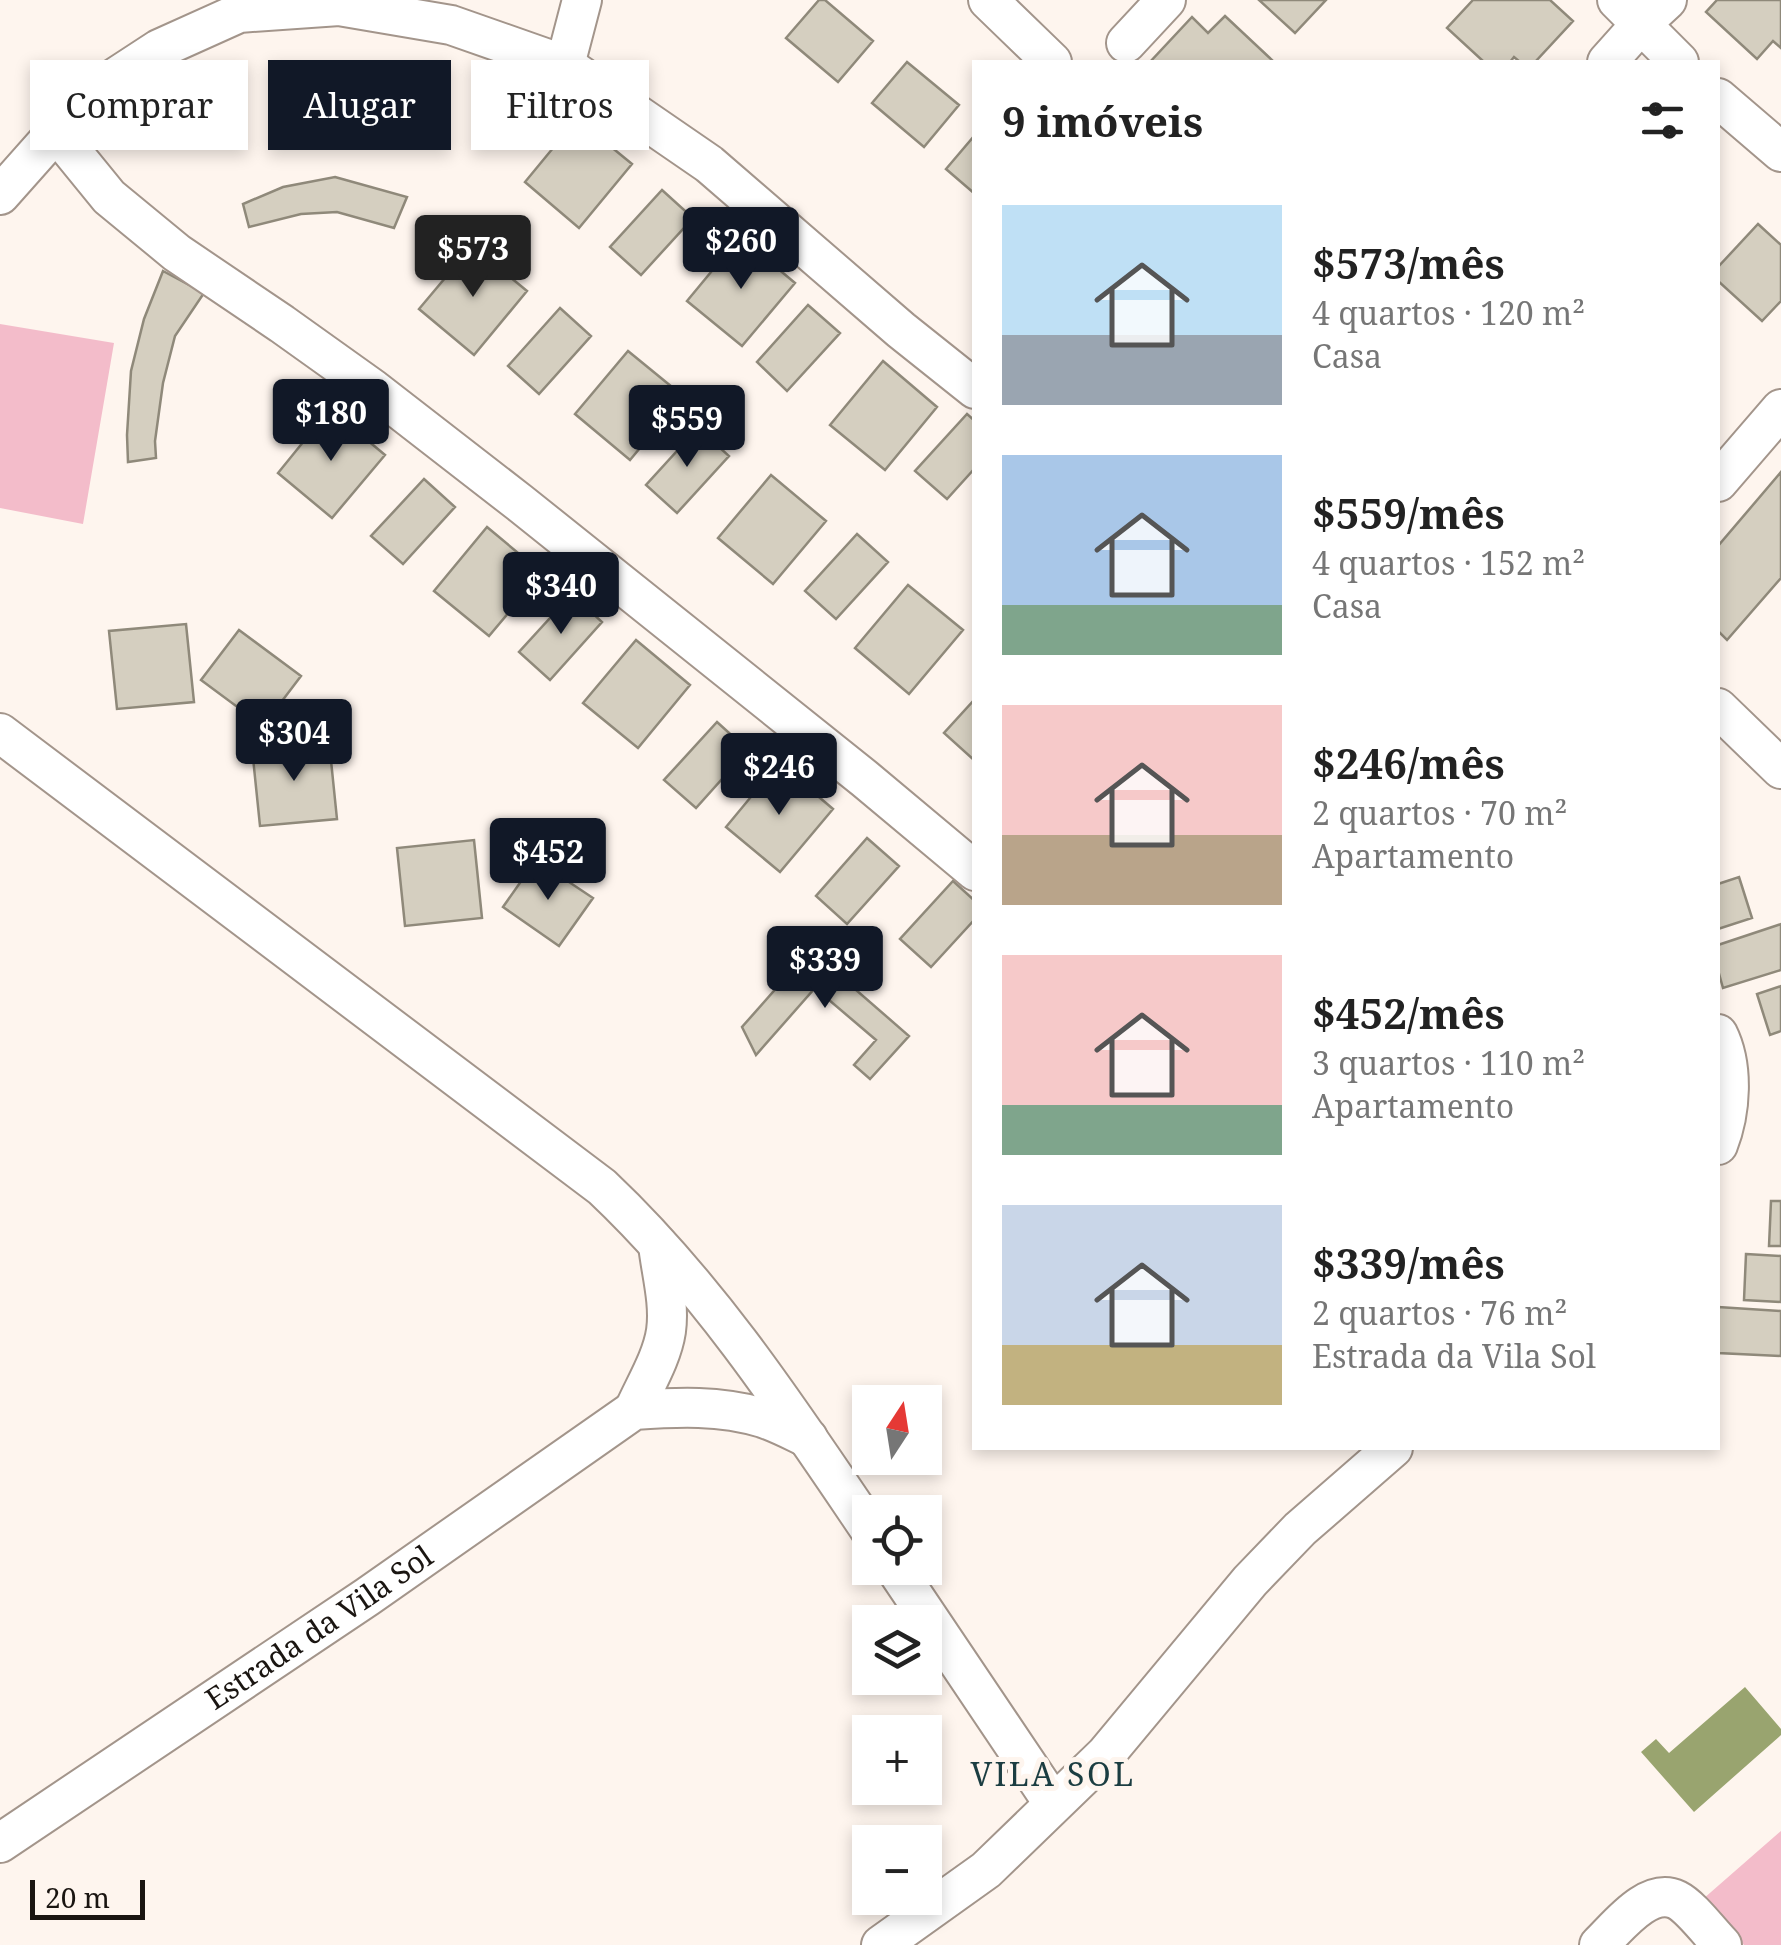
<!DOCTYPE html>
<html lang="pt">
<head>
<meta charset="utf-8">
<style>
	:root { --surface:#fff; --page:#f2f2f2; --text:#222; --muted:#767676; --accent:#111827 }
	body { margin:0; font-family:"Noto Serif",serif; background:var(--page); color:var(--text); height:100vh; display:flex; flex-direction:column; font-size:38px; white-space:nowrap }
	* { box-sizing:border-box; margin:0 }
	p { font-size:32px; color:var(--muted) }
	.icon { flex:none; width:55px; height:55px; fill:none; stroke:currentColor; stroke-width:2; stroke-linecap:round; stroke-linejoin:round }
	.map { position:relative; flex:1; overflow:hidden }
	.drawer { position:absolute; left:972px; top:60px; width:748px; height:1390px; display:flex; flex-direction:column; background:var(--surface); border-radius:0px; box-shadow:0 5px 15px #0003 }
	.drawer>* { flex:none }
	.hud { position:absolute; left:30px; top:60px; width:792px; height:90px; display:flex; gap:20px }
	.needle { width:65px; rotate:12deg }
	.fabs { position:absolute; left:852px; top:1385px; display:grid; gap:20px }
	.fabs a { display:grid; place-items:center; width:90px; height:90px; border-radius:0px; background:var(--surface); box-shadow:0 5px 15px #0003; font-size:50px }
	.scale { position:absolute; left:30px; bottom:25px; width:115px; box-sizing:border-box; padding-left:10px; border:5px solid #1a1511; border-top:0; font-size:28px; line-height:35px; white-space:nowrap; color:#1a1511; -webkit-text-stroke:8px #fef5ee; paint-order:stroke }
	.price { position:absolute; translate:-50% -85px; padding:0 22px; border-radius:10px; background:var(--accent); color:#fff; font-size:32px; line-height:65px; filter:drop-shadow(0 2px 5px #0008) }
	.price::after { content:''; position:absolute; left:50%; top:60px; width:30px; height:22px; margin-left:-15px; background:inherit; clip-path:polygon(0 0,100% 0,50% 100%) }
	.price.selected { background:#222; color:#fff }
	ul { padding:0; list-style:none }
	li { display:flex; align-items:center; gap:30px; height:250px; padding:0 30px }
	li span { display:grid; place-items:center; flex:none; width:280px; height:200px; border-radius:0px; color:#555 }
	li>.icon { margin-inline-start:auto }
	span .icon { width:120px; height:120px; fill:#fffc; stroke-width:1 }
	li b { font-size:42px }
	h2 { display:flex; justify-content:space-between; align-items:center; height:120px; padding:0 30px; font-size:42px }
	.pill { padding:0 35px; border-radius:0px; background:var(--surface); box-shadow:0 5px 15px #0003; font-size:35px; line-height:90px }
	.pill.selected { background:var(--accent); color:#fff }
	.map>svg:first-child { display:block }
</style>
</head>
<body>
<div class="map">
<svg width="1781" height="1945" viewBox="0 0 1781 1945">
	<rect width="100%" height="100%" fill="#fef5ee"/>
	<path fill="#f3bcca" d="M 0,324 L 114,343 L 83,524 L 0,508 Z
		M 1781,1831 L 1781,1945 L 1744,1945 L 1703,1899 Z"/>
	<path fill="#99a46f" d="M 1745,1687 L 1781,1729 L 1781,1735 L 1694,1812 L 1641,1752 L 1656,1739 L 1669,1753 Z"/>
	<path fill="#d5cfc0" stroke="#8f897a" stroke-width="2.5" d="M 819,0 L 825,0 L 873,41 L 838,82 L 786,38 Z
		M 1259,0 L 1326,0 L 1295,33 Z
		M 1473,0 L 1550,0 L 1573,21 L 1535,62 L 1520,62 L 1514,57 L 1510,62 L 1484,62 L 1447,28 Z
		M 1717,0 L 1781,0 L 1781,48 L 1773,41 L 1757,59 L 1706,12 Z
		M 1225,16 L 1272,60 L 1269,62 L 1150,62 L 1192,17 L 1208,33 Z
		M 907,62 L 959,105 L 924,147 L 872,103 Z
		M 577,119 L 632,164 L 579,228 L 525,182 Z
		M 975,135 L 975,194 L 946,169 Z
		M 335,177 L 407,197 L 394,228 L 337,212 L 301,214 L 249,227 L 243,204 L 283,187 Z
		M 662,190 L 693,218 L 641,275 L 610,247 Z
		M 1758,224 L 1781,245 L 1781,301 L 1762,321 L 1718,281 L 1718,267 Z
		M 740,237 L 795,283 L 742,346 L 687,301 Z
		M 472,246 L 527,291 L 474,355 L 419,309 Z
		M 163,271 L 204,293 L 175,336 L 163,383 L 155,441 L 156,458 L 128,462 L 127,435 L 131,371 L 144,319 Z
		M 808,305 L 840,333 L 787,391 L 757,362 Z
		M 560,308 L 591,336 L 539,394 L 508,366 Z
		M 628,351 L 683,396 L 630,460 L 575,414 Z
		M 883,361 L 937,407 L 885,470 L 830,425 Z
		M 330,409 L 385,455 L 332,518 L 278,473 Z
		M 967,414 L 975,421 L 975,468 L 947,499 L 915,471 Z
		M 698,428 L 729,456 L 677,513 L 646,485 Z
		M 1781,472 L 1781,578 L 1727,640 L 1718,631 L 1718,546 Z
		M 771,475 L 826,521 L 773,584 L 718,538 Z
		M 424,479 L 455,507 L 403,564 L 371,536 Z
		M 487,527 L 542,573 L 489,636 L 434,591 Z
		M 857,534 L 888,562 L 836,619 L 805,591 Z
		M 908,585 L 963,630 L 909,694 L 855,648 Z
		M 572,594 L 602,622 L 550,680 L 519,652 Z
		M 186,624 L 194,702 L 117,709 L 109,631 Z
		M 239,630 L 301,676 L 263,726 L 201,680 Z
		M 636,640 L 690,685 L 638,748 L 583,703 Z
		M 975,699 L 975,761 L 944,733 Z
		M 717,722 L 748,750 L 696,808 L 664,780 Z
		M 329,741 L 337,819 L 260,826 L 252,748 Z
		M 779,763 L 833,809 L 780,872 L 726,827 Z
		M 867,838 L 899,866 L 847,924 L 816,896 Z
		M 474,840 L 482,918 L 405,926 L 397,848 Z
		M 536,860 L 593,898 L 559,946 L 503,907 Z
		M 1739,877 L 1752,918 L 1718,929 L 1718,884 Z
		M 953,881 L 975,901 L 975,919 L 931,967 L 900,939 Z
		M 1781,924 L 1781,970 L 1723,988 L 1718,970 L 1718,945 Z
		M 810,950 L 909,1036 L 870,1079 L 854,1065 L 876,1040 L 815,988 L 756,1055 L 742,1027 Z
		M 1781,986 L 1781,1031 L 1770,1035 L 1757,994 Z
		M 1771,1201 L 1781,1201 L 1781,1246 L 1769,1246 Z
		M 1746,1254 L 1781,1256 L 1781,1302 L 1744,1300 Z
		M 1718,1307 L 1781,1311 L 1781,1356 L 1718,1353 Z"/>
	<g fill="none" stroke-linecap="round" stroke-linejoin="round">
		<g stroke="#a3958b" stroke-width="42">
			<g id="street">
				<path d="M 988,0 L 1052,62"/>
				<path d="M 1617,0 L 1641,24 L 1667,0"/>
				<path d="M 1126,43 L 1166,0"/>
				<path d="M 1607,62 L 1641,24 L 1679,62"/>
				<path d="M 565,65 L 582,0"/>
				<path d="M 1718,98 L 1781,152"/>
				<path d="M 56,132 L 109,197 L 177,253 L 282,324 L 373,389 L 520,503 L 865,779 L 975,871"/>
				<path d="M 0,195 L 56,132 L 110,81 L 159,49 L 239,13 L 339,6 L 451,25 L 565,65 L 709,164 L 901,330 L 975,389"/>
				<path d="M 1718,482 L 1781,409"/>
				<path d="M 1718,708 L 1781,769"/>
				<path d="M 0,733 L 602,1187 C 708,1287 789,1410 870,1530"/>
				<path d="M 1718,1034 C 1734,1066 1731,1112 1718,1145"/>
				<path d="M 634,1410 C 645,1385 662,1358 666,1331 C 670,1303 661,1272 658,1245"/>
				<path d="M 895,1568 L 1053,1803"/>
				<path id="s1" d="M 0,1843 L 367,1597 L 634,1410 C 678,1407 720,1405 763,1418 C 778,1423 793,1431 808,1438"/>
				<path d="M 881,1945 L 986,1870 L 1106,1754 L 1250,1581 L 1300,1529 L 1393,1448"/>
				<path d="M 1599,1945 C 1617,1928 1648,1886 1677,1900 C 1691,1907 1710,1933 1722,1945"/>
			</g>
		</g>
		<use href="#street" stroke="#fff" stroke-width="38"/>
	</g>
	<g text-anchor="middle" stroke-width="10" stroke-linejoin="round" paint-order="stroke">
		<g font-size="30" fill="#1a1511" stroke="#fef5ee">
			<text dy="10" stroke="none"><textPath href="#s1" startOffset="385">Estrada da Vila Sol</textPath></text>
		</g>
		<g font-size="32" letter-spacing="2.5" fill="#1b3d41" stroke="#fef5ee">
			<text x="1053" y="1786">VILA SOL</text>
		</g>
	</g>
</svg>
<div class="fabs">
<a><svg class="needle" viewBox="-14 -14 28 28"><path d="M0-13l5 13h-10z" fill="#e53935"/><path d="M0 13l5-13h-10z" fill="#767676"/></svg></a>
<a><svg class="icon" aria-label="locate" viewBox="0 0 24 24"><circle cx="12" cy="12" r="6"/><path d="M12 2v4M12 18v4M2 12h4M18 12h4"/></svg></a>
<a><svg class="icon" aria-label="layers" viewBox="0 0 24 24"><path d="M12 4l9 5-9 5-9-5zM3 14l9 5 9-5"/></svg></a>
<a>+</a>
<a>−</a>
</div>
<div class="scale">20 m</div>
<b class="price" style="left:741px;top:292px">$260</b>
<b class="price selected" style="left:473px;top:300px">$573</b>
<b class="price" style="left:331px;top:464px">$180</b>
<b class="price" style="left:687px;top:470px">$559</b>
<b class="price" style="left:561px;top:637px">$340</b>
<b class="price" style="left:294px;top:784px">$304</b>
<b class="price" style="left:779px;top:818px">$246</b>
<b class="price" style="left:548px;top:903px">$452</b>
<b class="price" style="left:825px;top:1011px">$339</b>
<div class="hud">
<a class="pill">Comprar</a>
<a class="pill selected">Alugar</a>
<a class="pill">Filtros</a>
</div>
<section class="drawer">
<h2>9 imóveis<svg class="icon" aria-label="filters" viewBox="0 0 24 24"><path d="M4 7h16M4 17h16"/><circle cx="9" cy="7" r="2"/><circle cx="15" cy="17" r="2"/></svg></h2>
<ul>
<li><span style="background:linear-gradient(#bfe0f5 65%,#9aa5b1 0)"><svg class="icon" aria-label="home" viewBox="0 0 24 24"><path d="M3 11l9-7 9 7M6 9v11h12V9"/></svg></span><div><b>$573/mês</b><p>4 quartos · 120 m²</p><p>Casa</p></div></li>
<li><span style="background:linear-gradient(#a9c7e8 75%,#7fa58c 0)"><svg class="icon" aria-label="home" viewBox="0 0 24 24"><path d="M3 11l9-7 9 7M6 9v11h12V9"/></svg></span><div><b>$559/mês</b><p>4 quartos · 152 m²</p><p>Casa</p></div></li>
<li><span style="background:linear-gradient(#f6c9c9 65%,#b9a48a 0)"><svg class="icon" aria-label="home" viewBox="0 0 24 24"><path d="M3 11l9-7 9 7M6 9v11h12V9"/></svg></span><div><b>$246/mês</b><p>2 quartos · 70 m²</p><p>Apartamento</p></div></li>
<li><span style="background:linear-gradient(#f6c9c9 75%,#7fa58c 0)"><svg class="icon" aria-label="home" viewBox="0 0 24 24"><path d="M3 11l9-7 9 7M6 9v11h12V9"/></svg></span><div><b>$452/mês</b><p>3 quartos · 110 m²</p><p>Apartamento</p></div></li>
<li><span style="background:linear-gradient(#c9d6e8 70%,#c2b280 0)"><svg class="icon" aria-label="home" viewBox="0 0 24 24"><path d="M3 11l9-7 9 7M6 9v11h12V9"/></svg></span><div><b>$339/mês</b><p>2 quartos · 76 m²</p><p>Estrada da Vila Sol</p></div></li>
</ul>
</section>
</div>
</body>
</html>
